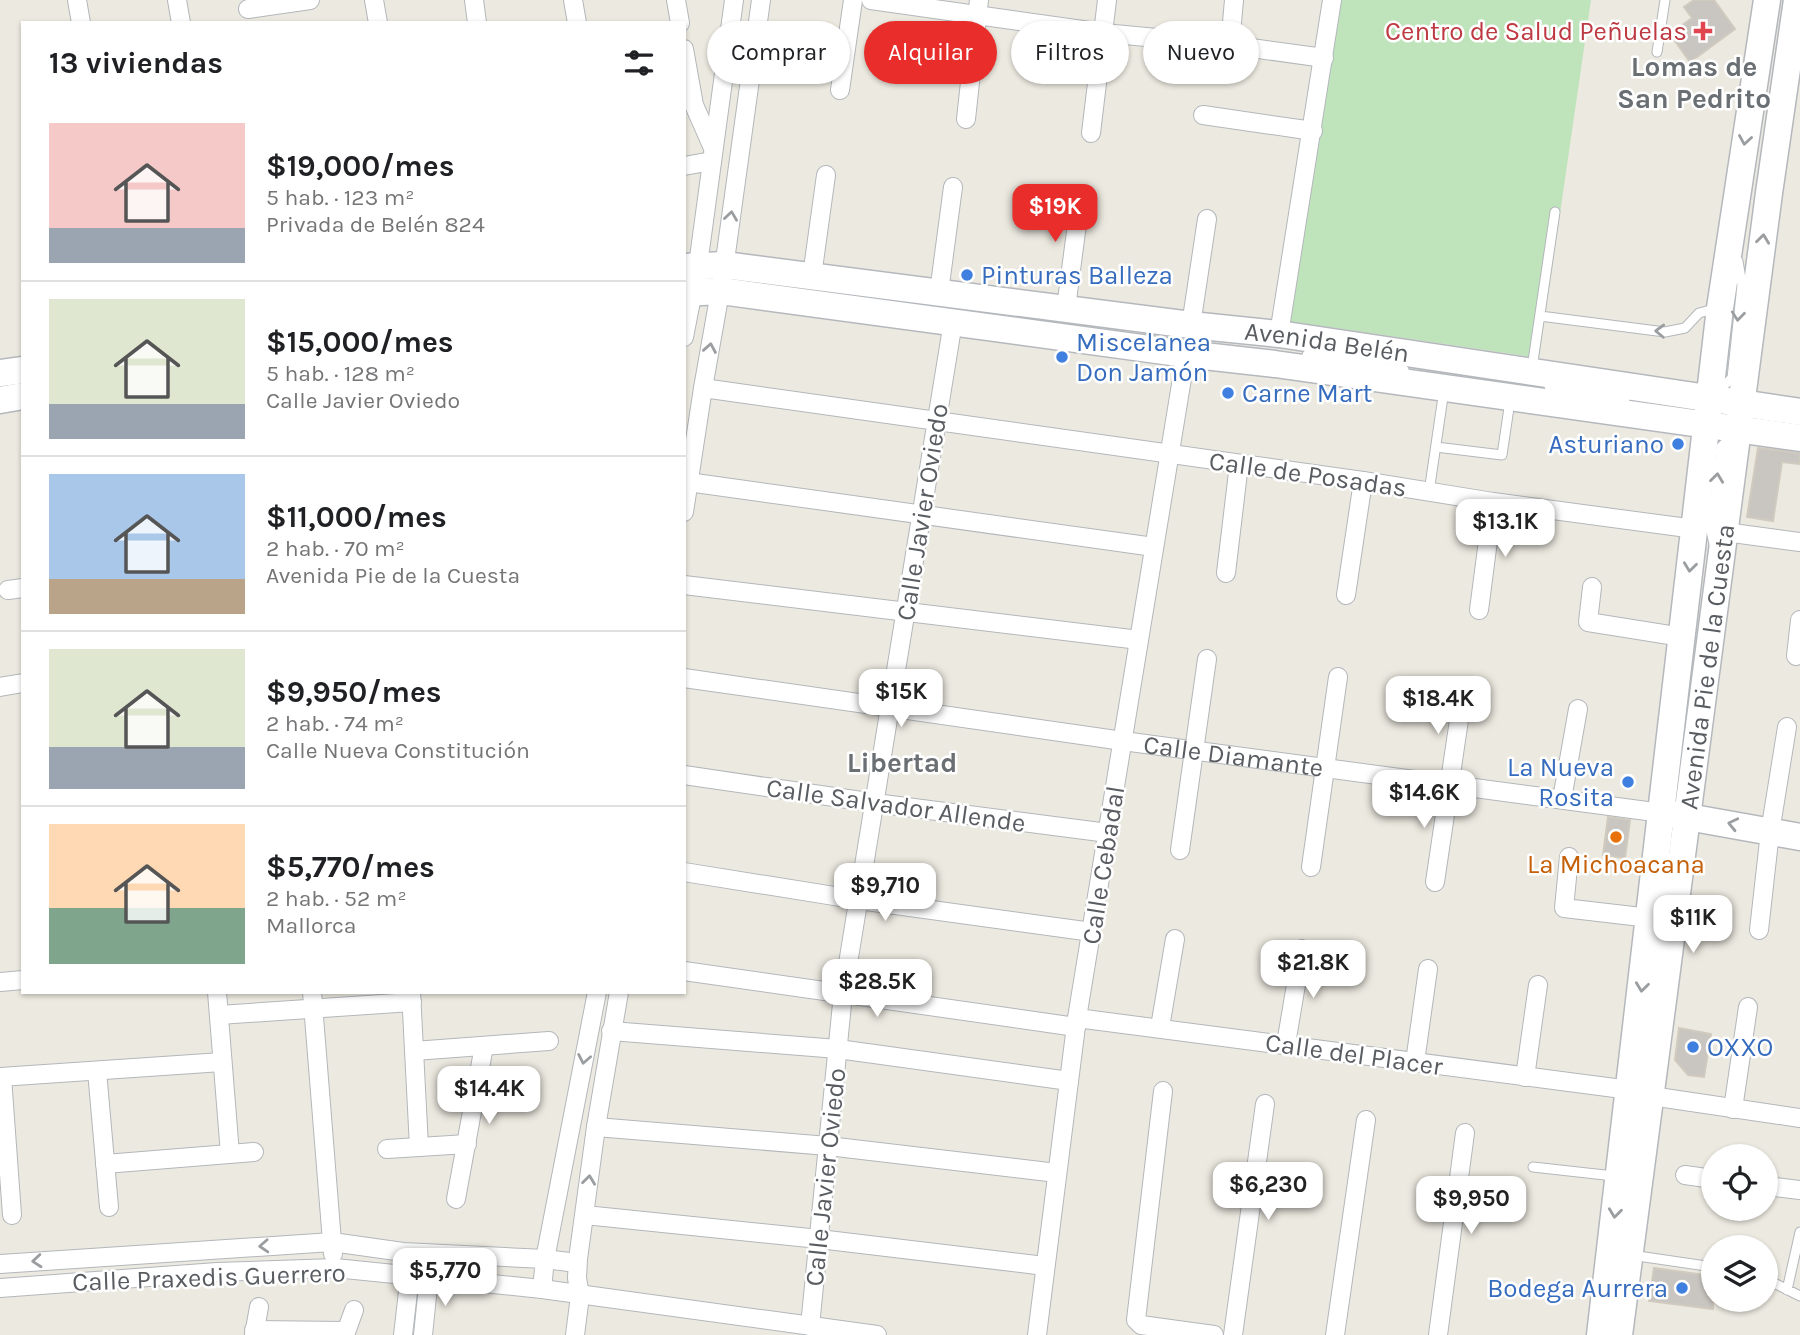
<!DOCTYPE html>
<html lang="es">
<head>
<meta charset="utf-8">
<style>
	:root { --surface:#fff; --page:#f2f2f2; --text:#202124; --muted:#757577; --line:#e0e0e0; --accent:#e92d2a }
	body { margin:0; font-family:Karla,sans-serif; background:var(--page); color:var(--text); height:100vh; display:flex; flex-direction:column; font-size:26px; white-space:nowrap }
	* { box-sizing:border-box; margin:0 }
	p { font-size:23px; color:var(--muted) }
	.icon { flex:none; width:38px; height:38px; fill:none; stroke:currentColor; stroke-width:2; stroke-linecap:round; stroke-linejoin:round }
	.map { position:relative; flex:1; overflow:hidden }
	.panel { position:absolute; left:21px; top:21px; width:665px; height:973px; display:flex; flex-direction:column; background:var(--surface); border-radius:0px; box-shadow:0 2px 5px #0004 }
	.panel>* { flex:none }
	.hud { position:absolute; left:707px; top:21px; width:665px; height:63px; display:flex; gap:14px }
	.fabs { position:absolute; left:1701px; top:1144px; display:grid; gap:14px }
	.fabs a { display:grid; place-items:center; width:77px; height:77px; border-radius:50%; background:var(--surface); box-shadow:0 2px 5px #0004; font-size:35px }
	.price { position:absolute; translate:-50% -60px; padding:0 16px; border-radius:14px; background:#fff; color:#222; font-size:23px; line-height:46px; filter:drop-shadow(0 2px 4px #0008) }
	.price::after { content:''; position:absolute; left:50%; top:42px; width:21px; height:16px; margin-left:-10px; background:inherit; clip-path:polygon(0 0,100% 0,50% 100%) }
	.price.active { background:var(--accent); color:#fff }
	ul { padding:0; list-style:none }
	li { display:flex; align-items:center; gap:21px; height:175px; padding:0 28px }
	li+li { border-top:2px solid var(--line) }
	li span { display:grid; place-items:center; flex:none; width:196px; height:140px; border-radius:0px; color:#555 }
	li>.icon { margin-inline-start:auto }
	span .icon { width:84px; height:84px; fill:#fffc; stroke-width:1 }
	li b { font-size:30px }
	h2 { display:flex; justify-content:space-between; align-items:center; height:84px; padding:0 28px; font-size:30px }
	.chip { padding:0 24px; border-radius:32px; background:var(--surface); box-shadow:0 2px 5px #0004; font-size:24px; line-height:63px }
	.chip.active { background:var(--accent); color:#fff }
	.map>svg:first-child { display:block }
</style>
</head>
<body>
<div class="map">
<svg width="1800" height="1335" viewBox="0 0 1800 1335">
	<rect width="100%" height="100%" fill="#ece9e0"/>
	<path fill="#bfe4bc" d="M 1335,0 L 1591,0 L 1539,358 L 1288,321 Z"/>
	<path fill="#c9c5c0" stroke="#d1cabf" stroke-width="2" d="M 1694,0 L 1714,0 L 1735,29 L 1690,62 L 1670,34 L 1692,18 L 1684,7 Z
		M 1758,448 L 1800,453 L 1800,464 L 1782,462 L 1773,521 L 1747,517 Z
		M 1608,817 L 1630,820 L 1625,858 L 1603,855 Z
		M 1679,1028 L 1711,1034 L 1704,1077 L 1688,1075 L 1675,1060 Z
		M 1654,1268 L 1713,1276 L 1713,1309 L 1649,1301 Z"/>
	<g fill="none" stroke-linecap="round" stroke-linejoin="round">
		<g stroke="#b3b7bb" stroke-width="11">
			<path id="lane" d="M 1657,52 L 1665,0
				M 1540,316 L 1665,332 L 1685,328 L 1699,313 L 1718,308
				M 1307,355 L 1404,370
				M 1532,368 L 1555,212
				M 1549,386 L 1566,391 L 1625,399
				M 1716,393 L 1732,378 L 1742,285 L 1738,261
				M 1436,447 L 1502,455 L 1510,401
				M 1429,492 L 1444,390
				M 1714,544 L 1711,531 L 1721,447 L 1731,437
				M 1533,1167 L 1614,1176
				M 1631,1255 L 1713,1267
				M 1766,1279 L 1800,1296
				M 1787,1290 L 1800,1232"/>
		</g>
		<g stroke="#b3b7bb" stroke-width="20">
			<g id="street">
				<path d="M 77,0 L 81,23"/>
				<path d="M 177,0 L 181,23"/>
				<path d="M 374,0 L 378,23"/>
				<path d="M 474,0 L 477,23"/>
				<path d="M 573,0 L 577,23"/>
				<path d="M 676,0 L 680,23"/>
				<path d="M 871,0 L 1104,33 L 1230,45 L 1324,58"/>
				<path d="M 248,9 L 310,0"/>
				<path d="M 1230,45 L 1234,0"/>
				<path d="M 684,49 L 694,105 L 713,148"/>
				<path d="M 840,90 L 853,0"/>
				<path d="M 1203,115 L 1313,131"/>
				<path d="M 966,119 L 979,0"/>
				<path d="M 1091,133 L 1107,0"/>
				<path d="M 684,166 L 712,161"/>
				<path d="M 812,276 L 826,175"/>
				<path d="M 939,292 L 953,187"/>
				<path d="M 1066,308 L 1080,201"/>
				<path d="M 1191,325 L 1207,219"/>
				<path d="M 1279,334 L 1332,0"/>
				<path d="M 684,337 L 698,265 L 734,0"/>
				<path d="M 703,388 L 1363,481 L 1493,502 L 1695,529"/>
				<path d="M 688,482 L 1154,547"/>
				<path d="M 684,512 L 703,388 L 723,275 L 761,0"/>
				<path d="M 1725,532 L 1800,542"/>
				<path d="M 1226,573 L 1239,464"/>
				<path d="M 684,585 L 1139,640"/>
				<path d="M 1592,587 L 1588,622 L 1682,637"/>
				<path d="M 8,590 L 23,588"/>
				<path d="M 1346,595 L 1363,481"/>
				<path d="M 1479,610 L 1493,502"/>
				<path d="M 1796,656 L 1800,620"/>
				<path id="s1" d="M 684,678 L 1123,741 L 1662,813"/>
				<path d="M 0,687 L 23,683"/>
				<path d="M 684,775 L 875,803 L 1108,833"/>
				<path d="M 1562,799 L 1578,709"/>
				<path d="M 1180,850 L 1207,659"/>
				<path d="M 1569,857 L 1564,908 L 1650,918"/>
				<path d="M 1311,867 L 1338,677"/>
				<path d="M 684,872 L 859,900 L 1092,932"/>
				<path d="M 1435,882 L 1463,693"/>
				<path d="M 1759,930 L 1770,832 L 1787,727"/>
				<path d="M 684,971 L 1076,1027"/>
				<path d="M 0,982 L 23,980"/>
				<path d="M 217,992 L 230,1154"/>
				<path d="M 312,992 L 333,1254"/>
				<path d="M 411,992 L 419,1147"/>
				<path d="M 219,1015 L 412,1002"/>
				<path d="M 1077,1018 L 1630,1090"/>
				<path d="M 1160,1027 L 1175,939"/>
				<path d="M 611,1031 L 838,1049 L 1069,1081"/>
				<path d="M 1286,1044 L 1302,949"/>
				<path d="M 414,1051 L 549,1041"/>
				<path d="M 1415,1062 L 1428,969"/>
				<path d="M 97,1071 L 109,1207"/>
				<path d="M 0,1077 L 222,1062"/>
				<path d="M 2,1077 L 12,1215"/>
				<path d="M 1525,1077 L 1538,985"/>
				<path d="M 1163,1091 L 1136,1320 L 1141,1325 L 1214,1335"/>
				<path d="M 1651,1096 L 1800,1118"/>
				<path d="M 1733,1109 L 1748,1007"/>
				<path d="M 596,1127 L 828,1146 L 1057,1173"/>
				<path d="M 387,1149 L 467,1144"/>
				<path d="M 105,1164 L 254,1152"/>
				<path d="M 1685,1175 L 1713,1179"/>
				<path d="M 1766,1186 L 1800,1190"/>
				<path d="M 456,1199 L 484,1046"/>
				<path d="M 585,1215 L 819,1239 L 1045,1266"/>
				<path d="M 0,1264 L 332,1242 L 403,1252 L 545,1259 L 577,1263"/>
				<path d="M 0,1288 L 217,1272 L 335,1268 L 542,1289 L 877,1335"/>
				<path d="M 542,1289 L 545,1259 L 597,992"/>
				<path d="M 810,1326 L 843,994 L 953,322"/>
				<path d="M 254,1330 L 345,1331"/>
				<path d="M 254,1335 L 259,1307"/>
				<path d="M 345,1335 L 354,1310"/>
				<path d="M 403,1335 L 410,1275"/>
				<path d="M 423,1335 L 429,1277"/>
				<path d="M 575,1335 L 580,1296 L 577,1278 L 578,1259 L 596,1127 L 619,992"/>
				<path d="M 1037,1335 L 1077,1018 L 1186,354"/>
				<path d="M 1233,1335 L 1265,1104"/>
				<path d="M 1335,1335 L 1366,1120"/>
				<path d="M 1438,1335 L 1465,1133"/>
			</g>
		</g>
		<g stroke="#b4b8bd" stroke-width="29">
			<g id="secondary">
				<path id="s2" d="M 684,267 L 724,265 L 1191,325 L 1279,334 L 1800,412"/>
				<path d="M 684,293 L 721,291 L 1186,354 L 1275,364 L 1800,438"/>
				<path d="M 0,373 L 23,370"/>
				<path d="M 0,400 L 23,396"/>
				<path d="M 1671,814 L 1800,837"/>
				<path d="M 1600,1335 L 1720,308 L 1767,0"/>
				<path id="s3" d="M 1619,1335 L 1769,193 L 1797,0"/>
			</g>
		</g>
		<use href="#lane" stroke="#fff" stroke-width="9"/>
		<use href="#street" stroke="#fff" stroke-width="18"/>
		<use href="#secondary" stroke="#fff" stroke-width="26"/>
	</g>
	<defs><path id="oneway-chevron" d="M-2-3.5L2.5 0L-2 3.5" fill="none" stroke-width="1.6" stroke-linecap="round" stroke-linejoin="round" transform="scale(1.75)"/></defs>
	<g stroke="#9b9ea1">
		<use href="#oneway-chevron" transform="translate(1745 140) rotate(99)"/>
		<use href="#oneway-chevron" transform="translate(731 216) rotate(-82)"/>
		<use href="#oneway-chevron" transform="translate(1763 239) rotate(-83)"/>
		<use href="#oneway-chevron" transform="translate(1738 316) rotate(96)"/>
		<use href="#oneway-chevron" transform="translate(1660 331) rotate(-178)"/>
		<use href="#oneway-chevron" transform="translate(710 348) rotate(-80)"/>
		<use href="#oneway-chevron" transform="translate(1717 478) rotate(-83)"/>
		<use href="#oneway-chevron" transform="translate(1690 567) rotate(97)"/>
		<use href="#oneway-chevron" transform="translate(1733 824) rotate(-167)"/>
		<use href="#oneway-chevron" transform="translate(1642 987) rotate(97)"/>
		<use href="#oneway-chevron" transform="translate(584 1059) rotate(101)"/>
		<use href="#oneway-chevron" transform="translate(589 1180) rotate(-83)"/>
		<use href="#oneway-chevron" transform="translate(1615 1213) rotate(97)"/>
		<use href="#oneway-chevron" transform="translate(264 1246) rotate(177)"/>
		<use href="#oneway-chevron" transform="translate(37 1261) rotate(175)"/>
	</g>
	<path fill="#e0444e" stroke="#fff" stroke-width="2.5" d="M1699.5 20.5h7v7h7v7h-7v7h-7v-7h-7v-7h7z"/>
	<g fill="#3f7fe0" stroke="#fff" stroke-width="2.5">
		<circle cx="967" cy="275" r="7"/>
		<circle cx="1062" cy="357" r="7"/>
		<circle cx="1228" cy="393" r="7"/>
		<circle cx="1678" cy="444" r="7"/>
		<circle cx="1628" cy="782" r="7"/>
		<circle cx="1693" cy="1047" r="7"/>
		<circle cx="1682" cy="1288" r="7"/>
	</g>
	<circle fill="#e8710a" stroke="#fff" stroke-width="2.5" cx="1616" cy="837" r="7"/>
	<g text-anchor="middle" stroke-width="5" stroke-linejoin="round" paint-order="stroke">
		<g font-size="26" fill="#be3a42" stroke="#fff" text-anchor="end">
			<text x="1687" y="40">Centro de Salud Peñuelas</text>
		</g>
		<g font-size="26" fill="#366cbe" stroke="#fff" text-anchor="start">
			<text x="981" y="284">Pinturas Balleza</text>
			<text x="1076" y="351">Miscelanea<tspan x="1076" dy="30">Don Jamón</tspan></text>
			<text x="1242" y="402">Carne Mart</text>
			<text x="1664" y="453" text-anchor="end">Asturiano</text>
			<text x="1614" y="776" text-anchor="end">La Nueva<tspan x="1614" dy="30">Rosita</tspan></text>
			<text x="1707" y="1056">OXXO</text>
			<text x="1668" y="1297" text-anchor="end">Bodega Aurrera</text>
		</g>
		<g font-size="26" fill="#595d62" stroke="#fff">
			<text dy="9" stroke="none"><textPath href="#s2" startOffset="648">Avenida Belén</textPath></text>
			<text transform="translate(1308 474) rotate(8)" y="9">Calle de Posadas</text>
			<text transform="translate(922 512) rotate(-81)" y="9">Calle Javier Oviedo</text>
			<text dy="9" stroke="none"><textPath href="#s3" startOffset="674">Avenida Pie de la Cuesta</textPath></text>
			<text dy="9" stroke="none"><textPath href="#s1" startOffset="555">Calle Diamante</textPath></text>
			<text transform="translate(896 805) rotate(8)" y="9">Calle Salvador Allende</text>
			<text transform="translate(1103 865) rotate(-81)" y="9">Calle Cebadal</text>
			<text transform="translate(1354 1054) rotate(8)" y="9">Calle del Placer</text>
			<text transform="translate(825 1177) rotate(-84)" y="9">Calle Javier Oviedo</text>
			<text transform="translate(209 1277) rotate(-2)" y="9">Calle Praxedis Guerrero</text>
		</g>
		<g font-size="26" fill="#c56008" stroke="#fff">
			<text x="1616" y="873">La Michoacana</text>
		</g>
		<g font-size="28" font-weight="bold" fill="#6a6f74" stroke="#fff">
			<text x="1694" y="76">Lomas de<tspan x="1694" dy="32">San Pedrito</tspan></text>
			<text x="902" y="772">Libertad</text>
		</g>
	</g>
</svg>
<div class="fabs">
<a><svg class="icon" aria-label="locate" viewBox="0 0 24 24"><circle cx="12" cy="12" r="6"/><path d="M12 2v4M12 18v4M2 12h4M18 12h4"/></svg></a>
<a><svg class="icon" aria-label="layers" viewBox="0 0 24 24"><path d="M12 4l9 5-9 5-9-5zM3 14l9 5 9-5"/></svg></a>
</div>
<b class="price active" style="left:1055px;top:244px">$19K</b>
<b class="price" style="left:1505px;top:559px">$13.1K</b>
<b class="price" style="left:901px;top:729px">$15K</b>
<b class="price" style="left:1438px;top:736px">$18.4K</b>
<b class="price" style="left:1424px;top:830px">$14.6K</b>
<b class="price" style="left:885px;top:923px">$9,710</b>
<b class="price" style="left:1693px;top:955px">$11K</b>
<b class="price" style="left:1313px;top:1000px">$21.8K</b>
<b class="price" style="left:877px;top:1019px">$28.5K</b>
<b class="price" style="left:489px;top:1126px">$14.4K</b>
<b class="price" style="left:1268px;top:1222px">$6,230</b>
<b class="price" style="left:1471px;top:1236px">$9,950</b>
<b class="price" style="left:445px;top:1308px">$5,770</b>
<div class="hud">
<a class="chip">Comprar</a>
<a class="chip active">Alquilar</a>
<a class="chip">Filtros</a>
<a class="chip">Nuevo</a>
</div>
<section class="panel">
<h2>13 viviendas<svg class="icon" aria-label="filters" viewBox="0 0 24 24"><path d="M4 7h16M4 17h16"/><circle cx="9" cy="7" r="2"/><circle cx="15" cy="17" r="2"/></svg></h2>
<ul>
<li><span style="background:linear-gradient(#f6c9c9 75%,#9aa5b1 0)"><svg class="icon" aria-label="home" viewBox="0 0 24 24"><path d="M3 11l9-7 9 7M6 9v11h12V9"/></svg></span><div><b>$19,000/mes</b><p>5 hab. · 123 m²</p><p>Privada de Belén 824</p></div></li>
<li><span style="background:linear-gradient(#dfe7d0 75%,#9aa5b1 0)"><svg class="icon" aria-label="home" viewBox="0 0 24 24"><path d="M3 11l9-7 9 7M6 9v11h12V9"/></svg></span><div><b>$15,000/mes</b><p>5 hab. · 128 m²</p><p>Calle Javier Oviedo</p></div></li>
<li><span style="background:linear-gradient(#a9c7e8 75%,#b9a48a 0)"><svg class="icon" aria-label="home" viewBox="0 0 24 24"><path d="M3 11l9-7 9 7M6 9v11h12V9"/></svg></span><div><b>$11,000/mes</b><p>2 hab. · 70 m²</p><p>Avenida Pie de la Cuesta</p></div></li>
<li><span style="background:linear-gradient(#dfe7d0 70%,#9aa5b1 0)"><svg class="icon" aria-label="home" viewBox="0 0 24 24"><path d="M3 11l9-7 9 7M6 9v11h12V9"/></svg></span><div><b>$9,950/mes</b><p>2 hab. · 74 m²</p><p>Calle Nueva Constitución</p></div></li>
<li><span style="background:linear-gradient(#ffd9b3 60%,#7fa58c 0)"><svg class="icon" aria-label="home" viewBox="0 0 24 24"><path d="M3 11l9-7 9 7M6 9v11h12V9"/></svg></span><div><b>$5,770/mes</b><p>2 hab. · 52 m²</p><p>Mallorca</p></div></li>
</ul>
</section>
</div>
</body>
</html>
